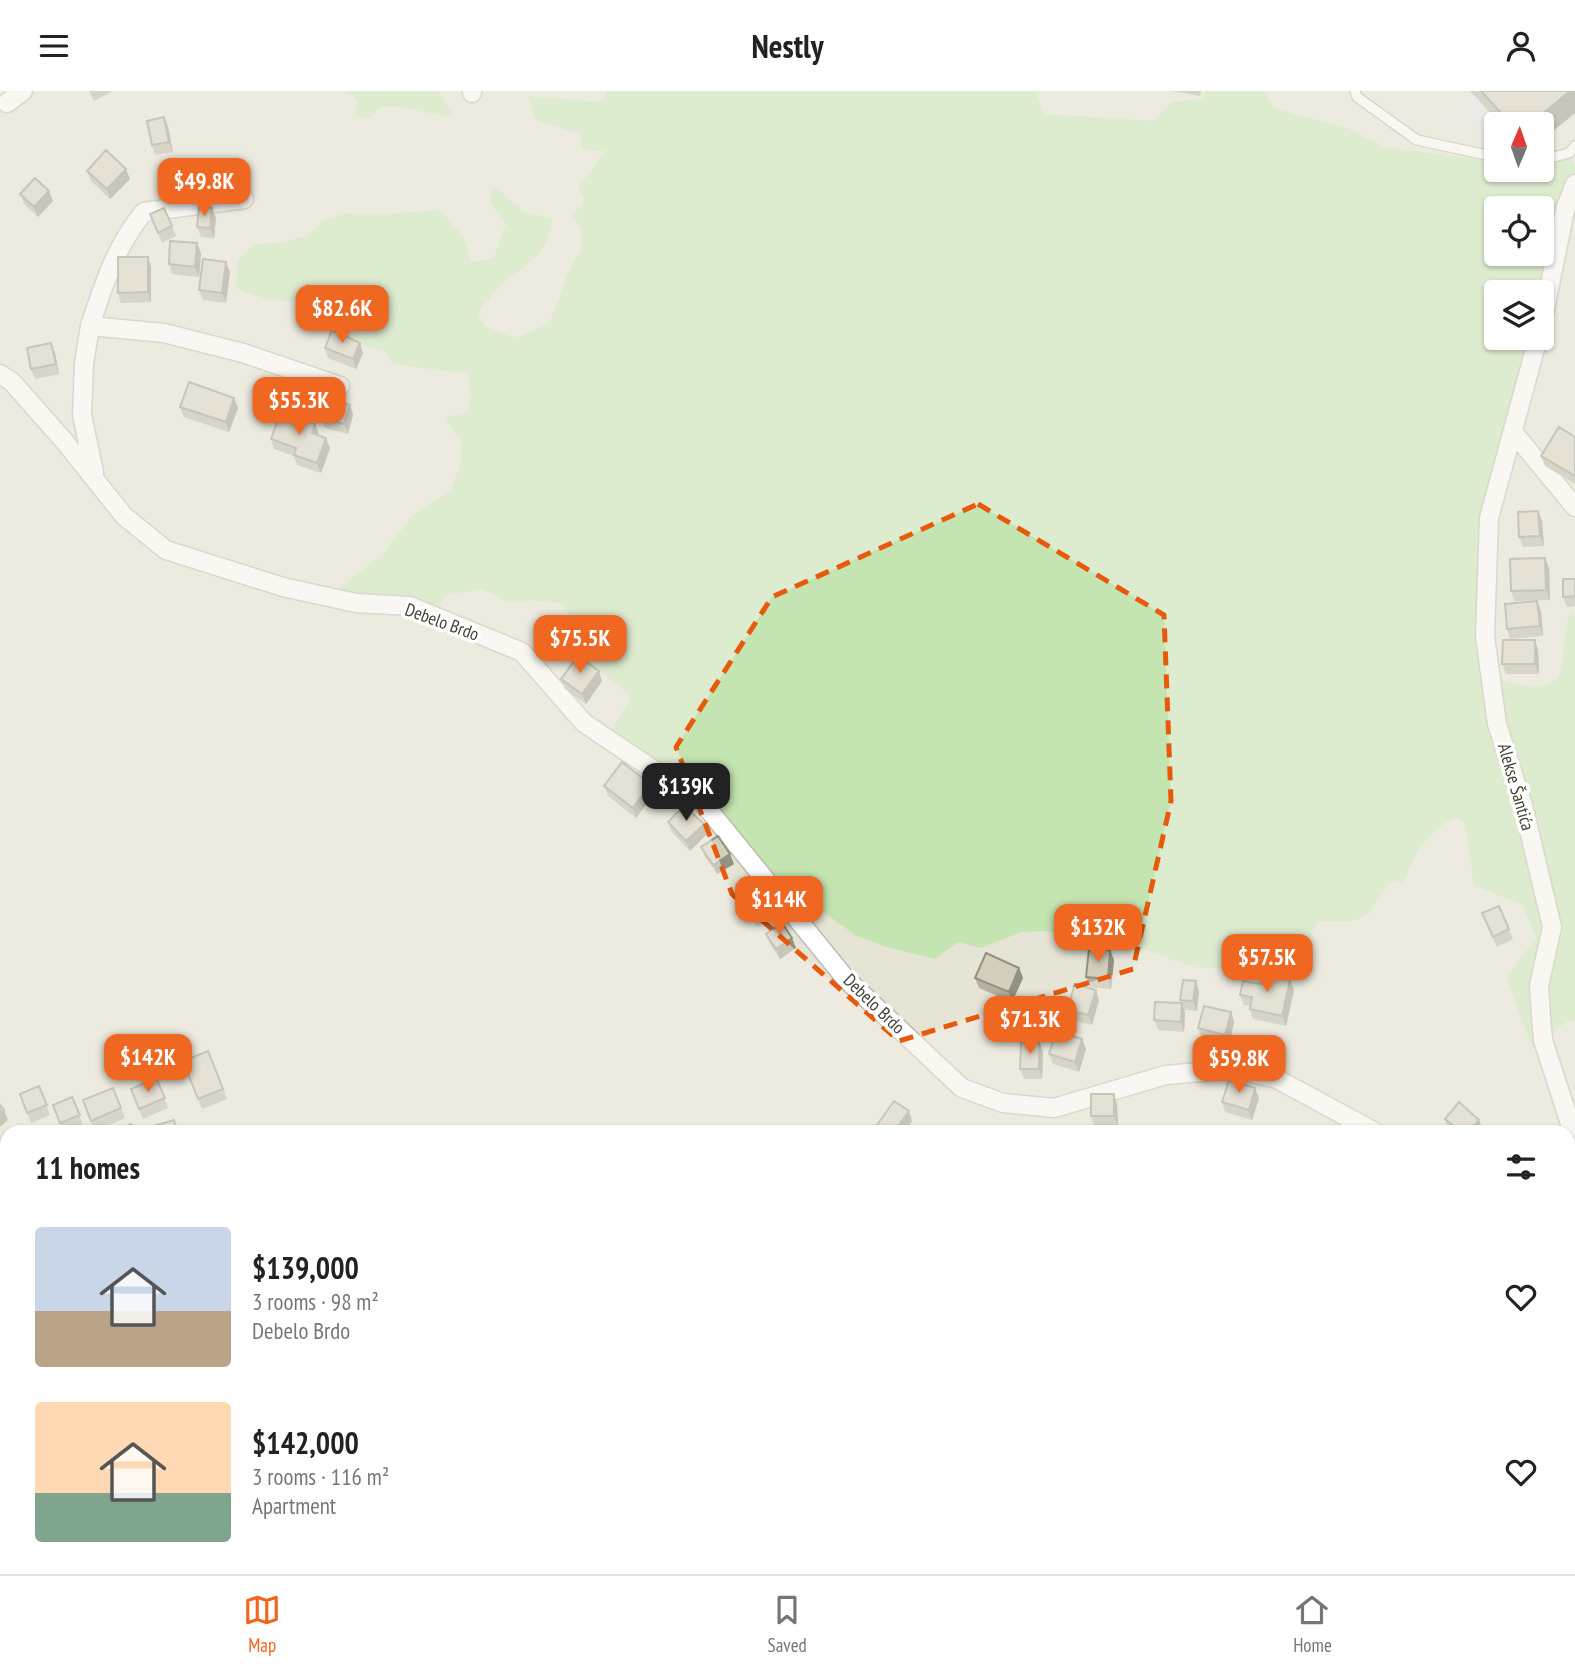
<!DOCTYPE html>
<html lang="en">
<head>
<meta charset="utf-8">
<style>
	:root { --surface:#fff; --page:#f6f6f6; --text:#222; --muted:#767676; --line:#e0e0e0; --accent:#ef6721 }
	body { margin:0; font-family:"PT Sans Narrow",sans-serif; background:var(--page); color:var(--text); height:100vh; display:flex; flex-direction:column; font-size:26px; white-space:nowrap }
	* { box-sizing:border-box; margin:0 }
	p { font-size:23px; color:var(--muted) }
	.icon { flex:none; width:38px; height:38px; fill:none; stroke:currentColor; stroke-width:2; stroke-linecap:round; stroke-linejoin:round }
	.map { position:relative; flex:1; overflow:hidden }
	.sheet { position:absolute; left:0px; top:1034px; width:1575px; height:450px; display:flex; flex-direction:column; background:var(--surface); border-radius:21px 21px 0 0; box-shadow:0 2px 5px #0004 }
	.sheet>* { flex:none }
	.needle { width:46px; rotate:2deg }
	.controls { position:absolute; left:1484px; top:21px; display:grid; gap:14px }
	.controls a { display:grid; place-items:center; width:70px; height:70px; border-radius:7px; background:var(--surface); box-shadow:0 2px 5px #0004; font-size:35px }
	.price { position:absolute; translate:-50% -60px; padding:0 16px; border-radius:14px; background:var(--accent); color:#fff; font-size:23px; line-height:46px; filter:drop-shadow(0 2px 4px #0008) }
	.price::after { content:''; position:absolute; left:50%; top:42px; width:21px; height:16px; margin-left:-10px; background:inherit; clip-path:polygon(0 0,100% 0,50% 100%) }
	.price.active { background:#222; color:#fff }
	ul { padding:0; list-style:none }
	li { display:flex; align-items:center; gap:21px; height:175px; padding:0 35px }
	li span { display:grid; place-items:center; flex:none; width:196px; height:140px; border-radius:7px; color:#555 }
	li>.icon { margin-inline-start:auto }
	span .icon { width:84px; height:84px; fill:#fffc; stroke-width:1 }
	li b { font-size:30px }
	h2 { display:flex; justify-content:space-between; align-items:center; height:84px; padding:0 35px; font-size:30px }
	header { display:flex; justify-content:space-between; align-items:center; height:91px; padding:0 35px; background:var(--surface); font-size:32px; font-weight:800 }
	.menu { display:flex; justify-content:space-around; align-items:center; height:98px; border-top:2px solid var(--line); background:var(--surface); font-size:19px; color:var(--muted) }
	.menu a { display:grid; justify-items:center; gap:4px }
	.menu .active { color:var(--accent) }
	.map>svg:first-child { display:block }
</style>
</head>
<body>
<header><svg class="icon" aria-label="menu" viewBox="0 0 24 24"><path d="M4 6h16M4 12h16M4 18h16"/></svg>Nestly<svg class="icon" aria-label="person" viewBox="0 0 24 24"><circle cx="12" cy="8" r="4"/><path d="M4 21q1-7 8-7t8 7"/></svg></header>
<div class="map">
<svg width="1575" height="1483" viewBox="0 0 1575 1483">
	<rect width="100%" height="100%" fill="#f2f1e7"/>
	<path fill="#e6e4d5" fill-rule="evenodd" d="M 0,0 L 1575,0 L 1575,1483 L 0,1483 ZM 1496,33 L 1542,33 L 1542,79 L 1496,79 ZM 1496,117 L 1542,117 L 1542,163 L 1496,163 ZM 1496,201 L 1542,201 L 1542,247 L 1496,247 ZM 7,1041 L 1568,1041 L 1568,1477 L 7,1477 Z"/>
	<path fill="#c4e5b1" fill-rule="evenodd" d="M 346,0 L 440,0 L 442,8 L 453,23 L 449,26 L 400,16 L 381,16 L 368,28 L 354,25 L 358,10 Z
		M 609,0 L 1036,0 L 1044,23 L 1155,30 L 1171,10 L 1203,9 L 1206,0 L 1264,0 L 1274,17 L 1349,38 L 1384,56 L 1496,71 L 1496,79 L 1542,79 L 1542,69 L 1569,62 L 1575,75 L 1575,93 L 1542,201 L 1496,201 L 1496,247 L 1538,247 L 1489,427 L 1494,586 C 1511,593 1556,607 1561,577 C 1565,558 1563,541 1570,522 L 1575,522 L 1575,930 L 1566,931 L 1532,957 L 1507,887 L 1536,846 L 1522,813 L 1474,795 L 1465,731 L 1456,726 C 1424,742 1417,760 1404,791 L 1389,791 C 1366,832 1365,831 1319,830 L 1312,841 L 1312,855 L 1288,870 L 1236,878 L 1193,876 L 1136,856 L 1045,840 L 1021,841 L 981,857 L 958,851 L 935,868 L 886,856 L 855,844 L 758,774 L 609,642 L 631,608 L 625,599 L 572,560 L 580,548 L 592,543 L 585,533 L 573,534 L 564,513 L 533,509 L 508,512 L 482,498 L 448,504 L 431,524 L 356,512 L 339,497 L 382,464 L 413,424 L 451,399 L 460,375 L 462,351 L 444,327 L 466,321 L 471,307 L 468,283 L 394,273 L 384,260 L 359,253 L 353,242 L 354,227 C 332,200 309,213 278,210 C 264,209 249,202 236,197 L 238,169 L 254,153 L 285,151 L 310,143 L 324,129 L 348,122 L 371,124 L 440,119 L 463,145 L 472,171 L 494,167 L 506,133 L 489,111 L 493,94 L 526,122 L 552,127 C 548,169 522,173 497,198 C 490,205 484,215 477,224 L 487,236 L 514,247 L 549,233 L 571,176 L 582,156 L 582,138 L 571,123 L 582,115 L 584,107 L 578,97 L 605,60 L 582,59 L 580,43 L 535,28 L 528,5 L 600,11 ZM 1496,117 L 1542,117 L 1542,163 L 1496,163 Z"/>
	<path fill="#e4e3df" d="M 1473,2 L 1493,26 L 1463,45 L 1443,24 Z"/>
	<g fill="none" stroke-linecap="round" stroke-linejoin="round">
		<g stroke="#bdbaaa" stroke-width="12">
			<path id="lane" d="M 1355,0 L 1357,6 L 1417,49 L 1496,66
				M 1542,69 L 1569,62 L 1575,55
				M 423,1477 L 427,1483"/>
		</g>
		<g stroke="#bdbaaa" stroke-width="21">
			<path id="street" d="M 472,0 L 472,2
				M 7,12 L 23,0
				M 1542,233 L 1565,119 L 1575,93
				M 90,235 C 104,193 115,156 144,121 L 244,108
				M 1538,247 L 1489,427 L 1485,545 L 1497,633 L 1523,714 L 1552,836 L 1539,895 L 1541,925 L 1543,949 L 1575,1048
				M 0,283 L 12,291 L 65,351 L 124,425 L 166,459 L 283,496 L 356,512 L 410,515 L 522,561 L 584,632 L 703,712 L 846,888 L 962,997 L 1003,1012 L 1054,1017 L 1166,984 L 1234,978 L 1277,988 L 1375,1041
				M 1513,341 L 1575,416
				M 94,381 L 82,324 L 84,273 L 90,235 L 164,242 L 243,262 L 340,295
				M 0,1079 L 7,1087
				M 1568,1199 L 1575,1206
				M 102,1477 L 104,1483
				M 152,1477 L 161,1483
				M 1483,1477 L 1487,1483
				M 768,1483 L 808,1482"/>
		</g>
		<use href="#lane" stroke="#fff" stroke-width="9"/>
		<use href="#street" stroke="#fff" stroke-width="18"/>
	</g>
	<path fill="#b6b2a3" d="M 89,0 L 113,0 L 94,10 Z
		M 1172,0 L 1201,0 L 1200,5 Z
		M 1470,0 L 1575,0 L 1575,22 L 1542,49 L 1542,33 L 1501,33 Z
		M 164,26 L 168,36 L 173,61 L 155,64 L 152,54 Z
		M 87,80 L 130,88 L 110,108 L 91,90 Z
		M 49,100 L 53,110 L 38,126 L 24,113 L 20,103 Z
		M 150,123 L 172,135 L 176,145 L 162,152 Z
		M 216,127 L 214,147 L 201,146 L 197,136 Z
		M 201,162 L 199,186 L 172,183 L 169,173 Z
		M 148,166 L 151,176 L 151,211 L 121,212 L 118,202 Z
		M 226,171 L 230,181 L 226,212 L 203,209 L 199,199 Z
		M 327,202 L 331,212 L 323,232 L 303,223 L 299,213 Z
		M 325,257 L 363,262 L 356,278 L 328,267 Z
		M 55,262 L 59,283 L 35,288 L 31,278 Z
		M 234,307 L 238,317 L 229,341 L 184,326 L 180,316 Z
		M 350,314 L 353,324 L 348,343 L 325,337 L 321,327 Z
		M 315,333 L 319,343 L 318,345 L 330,357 L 321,382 L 297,374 L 294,365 L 274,358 L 271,348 Z
		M 1575,346 L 1575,393 L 1545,375 L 1541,365 Z
		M 1538,420 L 1542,430 L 1544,455 L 1523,456 L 1519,446 Z
		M 1549,477 L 1550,509 L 1514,510 L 1511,500 Z
		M 1575,488 L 1575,515 L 1567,516 L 1563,506 Z
		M 1541,520 L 1543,545 L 1510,548 L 1507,538 Z
		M 1538,559 L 1539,583 L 1506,583 L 1502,573 Z
		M 561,588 L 602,590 L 586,613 L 565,598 Z
		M 604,695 L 654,703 L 636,727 L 608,705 Z
		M 668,731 L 707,743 L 690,760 L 672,741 Z
		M 701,756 L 734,773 L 717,783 L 705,766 Z
		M 740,806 L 766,820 L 770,830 L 757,836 L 743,816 Z
		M 1482,822 L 1509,838 L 1513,848 L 1497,856 Z
		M 766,843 L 796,857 L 780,868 L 770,853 Z
		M 1110,859 L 1114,869 L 1111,898 L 1090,896 L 1086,886 Z
		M 1019,877 L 1023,887 L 1012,911 L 979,897 L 975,887 Z
		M 1196,890 L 1199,900 L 1197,920 L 1184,919 L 1185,922 L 1184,941 L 1158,939 L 1154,929 L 1182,912 L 1180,909 Z
		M 1261,893 L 1294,899 L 1286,935 L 1253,928 L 1250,918 L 1250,915 L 1244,914 L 1240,904 Z
		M 1099,909 L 1092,934 L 1071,929 L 1067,919 Z
		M 1231,921 L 1234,931 L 1229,954 L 1202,947 L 1198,937 Z
		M 1082,948 L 1086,958 L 1079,981 L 1053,973 L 1049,963 Z
		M 1039,951 L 1043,961 L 1042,988 L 1024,988 L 1020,978 Z
		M 208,960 L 227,1008 L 202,1018 L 183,970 Z
		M 156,987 L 168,1017 L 143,1028 L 131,998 Z
		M 39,995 L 50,1024 L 31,1032 L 20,1003 Z
		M 113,997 L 125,1027 L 95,1040 L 83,1009 Z
		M 1114,1003 L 1117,1013 L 1118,1035 L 1094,1035 L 1091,1025 Z
		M 72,1006 L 83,1034 L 64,1041 L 53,1014 Z
		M 1259,1007 L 1252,1029 L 1225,1021 L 1222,1011 Z
		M 1445,1028 L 1483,1039 L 1481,1041 L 1452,1041 L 1448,1038 Z
		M 832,1477 L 850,1477 L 846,1483 L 841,1483 Z"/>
	<path fill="#949184" d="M 1570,0 L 1575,0 L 1575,22 L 1542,49 L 1542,33 L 1530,33 Z
		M 164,26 L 168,36 L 173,61 L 169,51 Z
		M 126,78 L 130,88 L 110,108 L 107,98 Z
		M 49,100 L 53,110 L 38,126 L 34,116 Z
		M 212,117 L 216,127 L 214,147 L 210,137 Z
		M 197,152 L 201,162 L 199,186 L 195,176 Z
		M 148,166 L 151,176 L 151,211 L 148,201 Z
		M 226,171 L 230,181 L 226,212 L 222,202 Z
		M 327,202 L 331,212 L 323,232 L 320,222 Z
		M 51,252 L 55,262 L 59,283 L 56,273 Z
		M 360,252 L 363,262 L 356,278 L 353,268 Z
		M 234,307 L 238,317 L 229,341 L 226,331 Z
		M 350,314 L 353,324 L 348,343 L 344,333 Z
		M 315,333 L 319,343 L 316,352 L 312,342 Z
		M 326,347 L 330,357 L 321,382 L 317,372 Z
		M 1538,420 L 1542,430 L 1544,455 L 1540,445 Z
		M 1545,467 L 1549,477 L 1550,509 L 1546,499 Z
		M 1537,510 L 1541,520 L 1543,545 L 1540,535 Z
		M 1535,549 L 1538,559 L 1539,583 L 1535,573 Z
		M 599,580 L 602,590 L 586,613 L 582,603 Z
		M 650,693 L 654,703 L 636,727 L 633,717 Z
		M 704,733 L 707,743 L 690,760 L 686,750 Z
		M 730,763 L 734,773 L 717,783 L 713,774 Z
		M 792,847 L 796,857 L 780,868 L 776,858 Z
		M 1110,859 L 1114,869 L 1111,898 L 1108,888 Z
		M 1019,877 L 1023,887 L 1012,911 L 1009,901 Z
		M 1290,889 L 1294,899 L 1286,935 L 1282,925 Z
		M 1196,890 L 1199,900 L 1197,920 L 1193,910 Z
		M 1096,899 L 1099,909 L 1092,934 L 1088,924 Z
		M 1182,912 L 1185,922 L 1184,941 L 1181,931 Z
		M 1231,921 L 1234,931 L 1229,954 L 1225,944 Z
		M 1082,948 L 1086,958 L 1079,981 L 1075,971 Z
		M 1039,951 L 1043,961 L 1042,988 L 1039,978 Z
		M 1255,997 L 1259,1007 L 1252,1029 L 1249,1019 Z
		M 1114,1003 L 1117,1013 L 1118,1035 L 1114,1025 Z
		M 4,1019 L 8,1029 L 0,1036 L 0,1023 Z
		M 909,1020 L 912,1030 L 905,1041 L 894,1041 Z
		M 1479,1029 L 1483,1039 L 1481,1041 L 1469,1041 Z
		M 842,1477 L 850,1477 L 846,1483 L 844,1483 Z"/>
	<path fill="#d4cfbd" stroke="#949184" stroke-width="2" d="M 1481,0 L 1570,0 L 1530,33 L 1511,33 Z
		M 164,26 L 169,51 L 152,54 L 147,30 Z
		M 106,59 L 126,78 L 107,98 L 87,80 Z
		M 35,87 L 49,100 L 34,116 L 20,103 Z
		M 199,116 L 212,117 L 210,137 L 197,136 Z
		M 164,117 L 172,135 L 158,142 L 150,123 Z
		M 170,150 L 197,152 L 195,176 L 169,173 Z
		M 118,166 L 148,166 L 148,201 L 118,202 Z
		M 203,168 L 226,171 L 222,202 L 199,199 Z
		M 307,194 L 327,202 L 320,222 L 299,213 Z
		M 332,239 L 360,252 L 353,268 L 325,257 Z
		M 51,252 L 56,273 L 31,278 L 27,257 Z
		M 189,291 L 234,307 L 226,331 L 180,316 Z
		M 326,307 L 350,314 L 344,333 L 321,327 Z
		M 281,320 L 315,333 L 312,342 L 326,347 L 317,372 L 294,364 L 296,357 L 271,348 Z
		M 1559,336 L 1575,346 L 1575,385 L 1541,365 Z
		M 1538,420 L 1540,445 L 1519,446 L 1518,421 Z
		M 1545,467 L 1546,499 L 1511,500 L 1510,468 Z
		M 1563,488 L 1575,488 L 1575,505 L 1563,506 Z
		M 1537,510 L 1540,535 L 1507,538 L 1505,513 Z
		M 1503,549 L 1535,549 L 1535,573 L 1502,573 Z
		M 578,565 L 599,580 L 582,603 L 561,588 Z
		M 622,671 L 650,693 L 633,717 L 604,695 Z
		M 684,715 L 704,733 L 686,750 L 668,731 Z
		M 718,745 L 730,763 L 713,774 L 701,756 Z
		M 753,799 L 766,820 L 754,826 L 740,806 Z
		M 1499,815 L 1509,838 L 1493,846 L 1482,822 Z
		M 782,832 L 792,847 L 776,858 L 766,843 Z
		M 1089,858 L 1110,859 L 1108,888 L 1086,886 Z
		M 986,862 L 1019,877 L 1009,901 L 975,887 Z
		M 1265,882 L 1290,889 L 1282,925 L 1250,918 L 1252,906 L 1240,904 L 1243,890 L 1261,893 Z
		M 1183,889 L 1196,890 L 1193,910 L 1180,909 Z
		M 1075,893 L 1096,899 L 1088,924 L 1067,919 Z
		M 1155,911 L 1182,912 L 1181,931 L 1154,929 Z
		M 1204,915 L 1231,921 L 1225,944 L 1198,937 Z
		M 1056,940 L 1082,948 L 1075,971 L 1049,963 Z
		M 1021,951 L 1039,951 L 1039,978 L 1020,978 Z
		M 208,960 L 223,998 L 198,1008 L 183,970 Z
		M 156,987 L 165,1007 L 139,1018 L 131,998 Z
		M 1229,989 L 1255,997 L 1249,1019 L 1222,1011 Z
		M 39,995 L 47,1014 L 27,1022 L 20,1003 Z
		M 113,997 L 121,1017 L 91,1030 L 83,1009 Z
		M 1091,1003 L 1114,1003 L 1114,1025 L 1091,1025 Z
		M 72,1006 L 80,1024 L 60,1032 L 53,1014 Z
		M 894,1010 L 909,1020 L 894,1041 L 872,1041 Z
		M 1459,1011 L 1479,1029 L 1469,1041 L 1461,1041 L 1445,1028 Z
		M 0,1014 L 4,1019 L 0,1023 Z
		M 174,1029 L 177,1041 L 156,1041 L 154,1035 Z
		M 131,1033 L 135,1041 L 114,1041 Z
		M 10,1477 L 19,1477 L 22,1483 L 0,1483 Z
		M 131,1477 L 145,1477 L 149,1483 L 121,1483 Z
		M 213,1477 L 240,1477 L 243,1483 L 217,1483 Z"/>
	<path d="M0 0H1575V1483H0ZM 978,413 L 1164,524 L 1171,710 L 1133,878 L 899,950 L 732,803 L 676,656 L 772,506 Z" fill="#f2f1e7" fill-opacity=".55" fill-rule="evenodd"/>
	<path fill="none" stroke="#e8590c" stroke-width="5" stroke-dasharray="14 9" stroke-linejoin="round" d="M 978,413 L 1164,524 L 1171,710 L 1133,878 L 899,950 L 732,803 L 676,656 L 772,506 Z"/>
	<g text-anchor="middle" stroke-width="7" stroke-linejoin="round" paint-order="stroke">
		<g font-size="18" fill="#454236" stroke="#fff">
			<text transform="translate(442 531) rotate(20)" y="6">Debelo Brdo</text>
			<text transform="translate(1516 696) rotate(74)" y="6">Alekse Šantića</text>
			<text transform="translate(874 913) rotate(44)" y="6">Debelo Brdo</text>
		</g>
	</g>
</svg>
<div class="controls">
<a><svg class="needle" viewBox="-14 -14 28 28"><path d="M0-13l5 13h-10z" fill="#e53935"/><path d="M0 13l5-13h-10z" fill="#767676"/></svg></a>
<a><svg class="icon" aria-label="locate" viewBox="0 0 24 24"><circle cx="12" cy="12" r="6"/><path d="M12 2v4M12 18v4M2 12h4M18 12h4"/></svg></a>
<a><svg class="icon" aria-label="layers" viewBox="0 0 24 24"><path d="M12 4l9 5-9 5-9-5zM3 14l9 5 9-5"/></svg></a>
</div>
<b class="price" style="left:204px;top:127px">$49.8K</b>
<b class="price" style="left:342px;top:254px">$82.6K</b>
<b class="price" style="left:299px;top:346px">$55.3K</b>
<b class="price" style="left:580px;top:584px">$75.5K</b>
<b class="price active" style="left:686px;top:732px">$139K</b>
<b class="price" style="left:779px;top:845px">$114K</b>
<b class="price" style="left:1098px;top:873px">$132K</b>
<b class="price" style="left:1267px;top:903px">$57.5K</b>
<b class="price" style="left:1030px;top:965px">$71.3K</b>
<b class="price" style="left:148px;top:1003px">$142K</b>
<b class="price" style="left:1239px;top:1004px">$59.8K</b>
<section class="sheet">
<h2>11 homes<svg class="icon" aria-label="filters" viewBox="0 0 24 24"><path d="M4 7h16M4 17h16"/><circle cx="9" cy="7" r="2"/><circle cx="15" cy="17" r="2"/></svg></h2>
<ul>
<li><span style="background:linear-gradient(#c9d6e8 60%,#b9a48a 0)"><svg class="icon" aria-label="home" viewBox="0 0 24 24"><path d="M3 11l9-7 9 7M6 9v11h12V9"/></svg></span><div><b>$139,000</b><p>3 rooms · 98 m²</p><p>Debelo Brdo</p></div><svg class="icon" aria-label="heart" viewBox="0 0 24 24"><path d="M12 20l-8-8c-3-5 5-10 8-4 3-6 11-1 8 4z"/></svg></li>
<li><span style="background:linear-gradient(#ffd9b3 65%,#7fa58c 0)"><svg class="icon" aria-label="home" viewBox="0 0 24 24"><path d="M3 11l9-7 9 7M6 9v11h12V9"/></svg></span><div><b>$142,000</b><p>3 rooms · 116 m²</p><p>Apartment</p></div><svg class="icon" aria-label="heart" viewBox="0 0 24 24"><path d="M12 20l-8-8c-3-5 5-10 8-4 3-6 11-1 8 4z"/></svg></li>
</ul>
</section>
</div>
<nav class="menu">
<a class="active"><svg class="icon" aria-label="map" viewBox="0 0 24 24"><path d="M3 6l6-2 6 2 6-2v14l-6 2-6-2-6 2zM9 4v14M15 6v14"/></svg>Map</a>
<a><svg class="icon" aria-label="saved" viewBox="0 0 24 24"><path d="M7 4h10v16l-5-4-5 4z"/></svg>Saved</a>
<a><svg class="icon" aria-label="home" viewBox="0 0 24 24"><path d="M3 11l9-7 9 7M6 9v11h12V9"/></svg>Home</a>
</nav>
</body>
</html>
